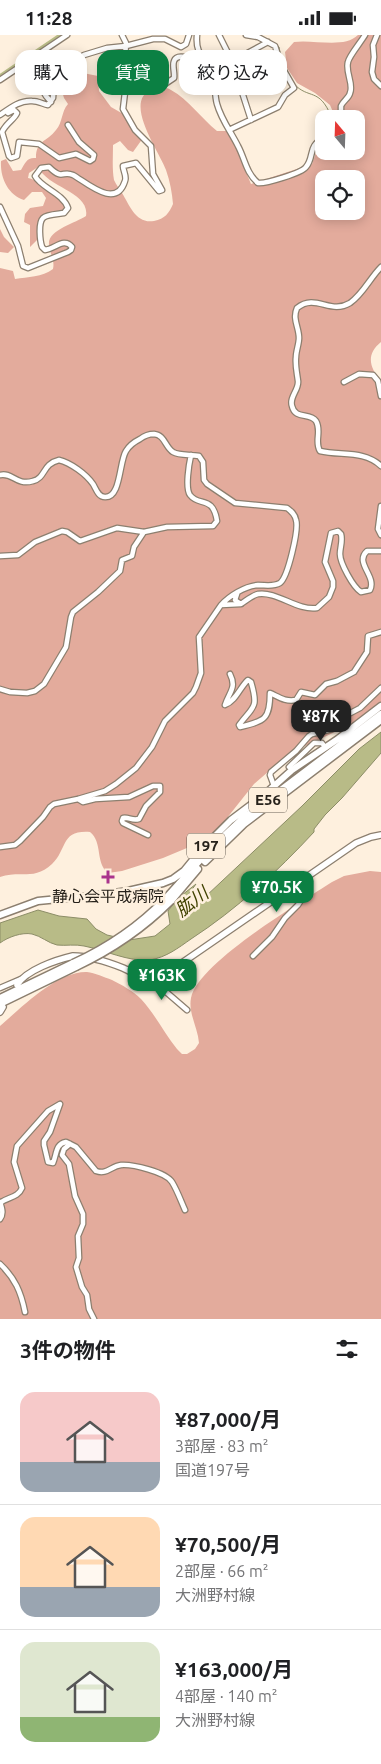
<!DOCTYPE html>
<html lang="ja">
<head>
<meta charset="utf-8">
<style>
	:root { --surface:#fff; --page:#f6f6f6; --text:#202124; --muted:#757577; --line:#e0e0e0; --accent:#0b8043 }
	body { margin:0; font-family:Ubuntu,"Noto Sans JP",sans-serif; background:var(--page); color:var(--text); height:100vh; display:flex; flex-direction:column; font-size:19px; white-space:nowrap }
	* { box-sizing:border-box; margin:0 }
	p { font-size:16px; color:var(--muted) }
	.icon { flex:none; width:28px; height:28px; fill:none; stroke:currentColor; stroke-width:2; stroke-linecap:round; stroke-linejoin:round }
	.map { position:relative; height:1284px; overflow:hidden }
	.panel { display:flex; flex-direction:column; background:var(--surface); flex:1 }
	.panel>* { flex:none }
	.guide { position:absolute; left:15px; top:15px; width:351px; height:45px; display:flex; gap:10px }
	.needle { width:32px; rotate:341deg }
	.buttons { position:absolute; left:315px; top:75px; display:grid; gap:10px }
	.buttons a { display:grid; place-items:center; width:50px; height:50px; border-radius:10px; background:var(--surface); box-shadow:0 2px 12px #0003; font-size:25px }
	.price { position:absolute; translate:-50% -42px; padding:0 11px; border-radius:10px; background:var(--accent); color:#fff; font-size:16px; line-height:32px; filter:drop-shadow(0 1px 2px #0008) }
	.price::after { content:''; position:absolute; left:50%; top:30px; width:15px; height:11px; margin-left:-8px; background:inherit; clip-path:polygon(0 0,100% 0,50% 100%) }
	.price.on { background:#222; color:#fff }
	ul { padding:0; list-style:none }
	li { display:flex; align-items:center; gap:15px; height:125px; padding:0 20px }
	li+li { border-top:1px solid var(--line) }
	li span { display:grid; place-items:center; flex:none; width:140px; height:100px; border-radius:15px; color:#555 }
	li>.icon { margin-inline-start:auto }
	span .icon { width:60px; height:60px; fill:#fffc; stroke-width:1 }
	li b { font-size:21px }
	h2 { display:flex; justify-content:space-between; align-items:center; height:60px; padding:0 20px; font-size:21px }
	.pill { padding:0 18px; border-radius:15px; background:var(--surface); box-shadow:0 2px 12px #0003; font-size:18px; line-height:45px }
	.pill.on { background:var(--accent); color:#fff }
	.status { display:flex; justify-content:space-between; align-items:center; height:35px; padding:0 25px; background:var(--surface); direction:ltr }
	.status svg { height:14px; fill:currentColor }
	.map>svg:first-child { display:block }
</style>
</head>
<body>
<div class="status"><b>11:28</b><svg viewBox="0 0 49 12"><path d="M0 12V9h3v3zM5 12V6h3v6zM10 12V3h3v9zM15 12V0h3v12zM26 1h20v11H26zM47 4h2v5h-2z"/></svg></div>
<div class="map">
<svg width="381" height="1284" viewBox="0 0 381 1284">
	<rect width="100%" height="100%" fill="#fef0de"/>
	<path fill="#e3ab9c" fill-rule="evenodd" d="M 358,0 L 381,0 L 381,307 C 366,319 369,332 381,346 L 381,671 L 354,688 L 301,713 L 276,730 L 254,749 L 223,788 L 206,805 L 163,823 L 122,836 L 108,838 C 95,828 103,807 90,797 C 60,795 68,814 52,829 C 34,846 20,835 0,842 L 0,233 L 13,236 L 15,244 C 28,242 42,242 53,234 C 55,225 50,219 49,210 C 47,195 76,188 86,181 C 90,157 48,153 38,132 L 29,138 L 28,143 C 44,147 62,161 68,176 L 46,181 L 42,184 L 41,201 L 30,212 L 30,190 L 24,187 L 25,179 L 30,173 L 43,171 L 46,163 L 42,157 L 32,157 L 24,165 C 8,160 0,143 1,126 L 6,124 L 13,136 L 21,135 C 25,128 27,122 36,123 C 36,105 47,107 56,95 C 63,87 61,77 68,69 L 64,63 L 61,53 L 55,49 L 58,42 L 66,46 L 83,38 L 98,41 L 99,56 L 111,72 L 125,80 L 143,103 L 133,117 L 128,115 L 120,106 L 113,110 C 113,121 112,134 114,145 C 116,150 120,154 122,158 C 130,171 136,189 154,186 C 165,184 169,178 173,169 C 172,158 170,146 166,135 C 160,117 121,65 153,54 C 159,52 165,51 171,55 C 189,65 201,83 217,96 L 229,96 L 251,149 L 312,129 L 319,109 L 324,108 L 324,116 L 356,116 L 356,84 L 336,84 L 330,70 L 315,58 L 297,48 L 287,33 L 285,17 L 294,7 C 313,4 344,14 358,0 ZM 324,144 L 356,144 L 356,176 L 324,176 Z
		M 0,194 L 4,202 L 14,212 L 8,218 L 0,217 Z
		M 370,836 L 381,837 L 381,1284 L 0,1284 L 0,991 C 21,973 57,936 87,937 C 95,938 104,942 112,945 C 122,950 133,956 141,964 C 155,979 164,998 177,1014 L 182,1019 L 187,1019 L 195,1014 L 199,1008 C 198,993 188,978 191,963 C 199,927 300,868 332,847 L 344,841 Z"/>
	<path fill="#b8bb87" stroke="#8c8d67" d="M 381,697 L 381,718 L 342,763 L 325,780 L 314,794 L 314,797 C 277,837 237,874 191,904 C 178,913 167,922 150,925 C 128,927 105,915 84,911 C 75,909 66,911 57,910 C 48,908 41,901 32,899 C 22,897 8,902 0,908 L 0,888 L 38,875 L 59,881 L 87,884 L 96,894 L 107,900 L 129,905 L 155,901 L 170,889 L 168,876 L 177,864 L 196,849 L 188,860 L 182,865 L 179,879 L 182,879 L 205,862 L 302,771 L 359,714 Z"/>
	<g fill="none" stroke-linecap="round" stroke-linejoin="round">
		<path stroke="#8c8d67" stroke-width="1" d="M 274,8 L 279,12 L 280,18
			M 294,49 C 309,65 319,52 331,81"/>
		<path stroke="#b8bb87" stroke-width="5.5" d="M 0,42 L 62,0"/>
		<g stroke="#8c7f6f" stroke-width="7">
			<path id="minor" d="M 197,0 C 195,23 207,21 213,38 C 216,48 214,59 217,69 C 221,84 231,97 238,111 C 245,124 246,138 258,148 C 265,149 302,138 306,132 C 315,121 307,111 324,103
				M 219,0 L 232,26 L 251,85
				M 377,0 L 373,10 L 374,22 L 372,37 L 374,44 L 381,51
				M 26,28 L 46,61 L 51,67
				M 212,37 L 268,7
				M 0,45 L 67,0
				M 161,47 L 165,49 L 174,43 C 175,38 172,31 174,26 C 178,15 198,29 207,28
				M 8,78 L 14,75 L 17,78 C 15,84 6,88 2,97 L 9,121 L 11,123 L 17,121 L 19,107 L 39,109 L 59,123 L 76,119 L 90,126 L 93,124 L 94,120 L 79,107 L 68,90
				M 0,80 C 10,73 20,65 32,66 C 38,66 43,69 48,70 L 53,63 L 54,49 L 57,42 L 68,30 L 84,20 L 107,13 L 126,11 L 153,4 L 165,4 L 181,12 L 186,9 L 189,0
				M 341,84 L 341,71 C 343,66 349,63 350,58 C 354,49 345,37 348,27 C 349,21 361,7 365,0
				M 229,95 L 278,72 L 285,60 L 294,53 L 282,32 L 275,11 L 258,2 L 246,0
				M 0,172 L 18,211 L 23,231 L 28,233 L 68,217 L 71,215 L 72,212 C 64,202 55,214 45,215 L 42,212 C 40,206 38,188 43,183 C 47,179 59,179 64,178 L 68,173 C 63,158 41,153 35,141 L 41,133 L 49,132 C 63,146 62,135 73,140 C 86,147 116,175 125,146 C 127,141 123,136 123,131 L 136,128 L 159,156 L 162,155 L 153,139 L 151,111 L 135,95 L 123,74 L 126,49 L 122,32 L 125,23 L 126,8 L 122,0
				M 381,232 C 370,243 363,259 350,268 C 330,280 316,258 297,273 C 292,284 299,292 299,303 C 299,309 296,316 296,322 C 295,330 297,338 298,346 C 299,355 289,362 292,371 C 295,385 310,377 316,386 C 322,396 314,407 320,416 C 341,421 364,415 381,431
				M 344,347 L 359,339 L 373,340 L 378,346 L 381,361
				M 0,440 C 13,437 16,451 33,446 C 46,443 42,429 59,425 C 71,428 86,439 93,449 C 96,454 98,462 105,462 C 121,463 119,427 126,416 C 129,411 134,407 140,404 C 144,401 149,399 154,399 C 165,400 165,412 173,417 C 180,421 191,419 199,421 L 203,427 L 204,445 L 207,449 L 235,468 L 287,473 C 291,476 295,479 296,485 C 299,494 288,542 280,548 C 273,552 266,550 258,550 C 245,551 229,561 221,570 L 241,569
				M 381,471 L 378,494 L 381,500
				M 0,521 L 18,520 L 35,507 L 62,496 L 67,497 L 80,506 L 117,493 L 144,497 L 167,492 L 213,491 L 217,486 C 213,460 199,472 190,460 C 185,453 189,429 191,420
				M 237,559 L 235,565 L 241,569 C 247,565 251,561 258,559 C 277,556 297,576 317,573 L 329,562 L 333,552 L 333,546 L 325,527 L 331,498 L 338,496 L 341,499 C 343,506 340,512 340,519 C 340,528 353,552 361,557 L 370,555 C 377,541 354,528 367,516 L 381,516
				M 230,639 C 237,653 229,657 225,670 C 236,666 240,652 248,645 L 251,647 C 259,674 253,671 239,690 L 240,692 C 265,686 270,684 270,658 C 279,662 285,667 296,665 L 301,657 L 315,660 L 326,649 L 337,646 L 354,637 L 367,617 L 368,601 L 381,597
				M 0,654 L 10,657 L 27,658 L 35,656 L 44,649 L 66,612 L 71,582 L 73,577 L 98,557 L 120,536 L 122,525 L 132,521 L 134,512 L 144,497
				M 289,732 L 314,708 L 322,708 L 325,712
				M 274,751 L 270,740 L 271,737 L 296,716 L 309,701 L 312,699 L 332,694 L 341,683 L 360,673 L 381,653
				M 78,764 L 83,767 L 95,764 L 129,762 L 153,751 L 160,751 L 160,757 L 146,771 L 139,784 C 132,786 129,782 123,783 L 122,786 L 123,788 L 148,800
				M 0,812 L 15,810 L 20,806 L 43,782 L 50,772 L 54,769 L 78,764 L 105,756 L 116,749 L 136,733 L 152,712 L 165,686 L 193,658 L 196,652 L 201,638 L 199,602 L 221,570
				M 253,921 L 272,902 L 285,883 L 298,870 L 303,862 L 304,844
				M 155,944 L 158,950 L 187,975
				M 0,953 L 21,944
				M 70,1109 L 64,1114 L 62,1120 L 69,1129 L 75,1161 L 83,1179 L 83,1189 L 78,1201 L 79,1223 L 76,1232 L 82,1252 L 87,1260 L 89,1274 L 94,1284
				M 0,1168 C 7,1162 18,1163 22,1153 L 14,1127 L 17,1111 L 48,1076 L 60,1069 L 50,1097 L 44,1106 L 44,1110 L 48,1127 L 53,1128 C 57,1119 55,1109 66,1107 L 76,1112 L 96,1136 C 107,1140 111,1131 121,1130 C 132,1129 166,1137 172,1147 C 177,1155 181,1166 185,1175
				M 0,1184 C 4,1179 2,1173 0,1167
				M 0,1229 C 15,1243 21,1257 25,1277"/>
		</g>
		<g stroke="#8c7f6f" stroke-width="8">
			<path id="major" d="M 17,950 C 26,935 56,925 73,921 C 88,921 108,927 123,933 C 139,940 144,948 163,941 L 356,808 L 371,802 L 381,800
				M 0,977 L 3,972"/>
		</g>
		<g stroke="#8c7f6f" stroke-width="9">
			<path id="highway" d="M 205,827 L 244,789 L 381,685
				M 166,863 L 211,813 L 241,785 L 381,679
				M 171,866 L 198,834
				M 0,880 L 38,866 L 100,860 L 128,856 L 163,848 L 173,844 L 184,836 L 202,814 L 231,785 L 264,760 L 292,735 L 338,704 L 381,671
				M 0,963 L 73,928
				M 0,969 L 76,932"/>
		</g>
		<use href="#minor" stroke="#fff" stroke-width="4.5"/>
		<use href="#major" stroke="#fff" stroke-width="5.5"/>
		<use href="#highway" stroke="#fff" stroke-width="6"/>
		<g stroke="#8c7f6f" stroke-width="9" stroke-linecap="butt">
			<path id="highway-bridge" d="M 73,928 C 108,912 139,891 166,863
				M 76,932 C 112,915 143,894 171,866"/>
		</g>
		<use href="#highway-bridge" stroke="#fff" stroke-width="6"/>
	</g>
	<path fill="#aa348d" stroke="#fef0de" stroke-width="2" d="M105.5 834.5h5v5h5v5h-5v5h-5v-5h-5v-5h5z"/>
	<g text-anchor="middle" stroke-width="5" stroke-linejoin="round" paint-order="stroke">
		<g fill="#fef0de" stroke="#686056" stroke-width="1">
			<rect x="249" y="752.5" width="38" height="25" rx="4"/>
			<rect x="187" y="798.5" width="38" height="25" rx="4"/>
		</g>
		<g font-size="15" font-weight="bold" fill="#27221b">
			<text x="268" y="770">E56</text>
			<text x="206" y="816">197</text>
		</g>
		<g font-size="16" fill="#27221b" stroke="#fef0de">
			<text x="108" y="867">静心会平成病院</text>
		</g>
		<g font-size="18" font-style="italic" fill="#414201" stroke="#fef0de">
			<text transform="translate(192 867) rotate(-37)" y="6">肱川</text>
		</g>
	</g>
</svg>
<div class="buttons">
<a><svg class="needle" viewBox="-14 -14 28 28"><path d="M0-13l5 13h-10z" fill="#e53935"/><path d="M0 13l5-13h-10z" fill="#757577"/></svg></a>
<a><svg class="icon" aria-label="locate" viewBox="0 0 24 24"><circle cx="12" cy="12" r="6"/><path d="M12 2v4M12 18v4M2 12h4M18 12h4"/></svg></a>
</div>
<b class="price on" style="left:321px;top:707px">¥87K</b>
<b class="price" style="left:277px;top:878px">¥70.5K</b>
<b class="price" style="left:162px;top:966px">¥163K</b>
<div class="guide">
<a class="pill">購入</a>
<a class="pill on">賃貸</a>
<a class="pill">絞り込み</a>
</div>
</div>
<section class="panel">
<h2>3件の物件<svg class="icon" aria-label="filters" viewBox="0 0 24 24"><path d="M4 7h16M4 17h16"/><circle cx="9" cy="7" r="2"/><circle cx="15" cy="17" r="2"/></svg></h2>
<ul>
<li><span style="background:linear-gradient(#f6c9c9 70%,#9aa5b1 0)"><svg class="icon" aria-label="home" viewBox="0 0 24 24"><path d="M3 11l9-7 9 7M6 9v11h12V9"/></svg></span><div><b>¥87,000/月</b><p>3部屋 · 83 m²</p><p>国道197号</p></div></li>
<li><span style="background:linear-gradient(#ffd9b3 70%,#9aa5b1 0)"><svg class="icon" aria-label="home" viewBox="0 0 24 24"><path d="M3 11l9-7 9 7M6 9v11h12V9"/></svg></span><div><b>¥70,500/月</b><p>2部屋 · 66 m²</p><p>大洲野村線</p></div></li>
<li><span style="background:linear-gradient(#dfe7d0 75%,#8fb573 0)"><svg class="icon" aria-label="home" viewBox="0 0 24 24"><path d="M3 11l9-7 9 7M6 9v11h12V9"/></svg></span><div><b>¥163,000/月</b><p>4部屋 · 140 m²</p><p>大洲野村線</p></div></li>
</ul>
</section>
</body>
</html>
